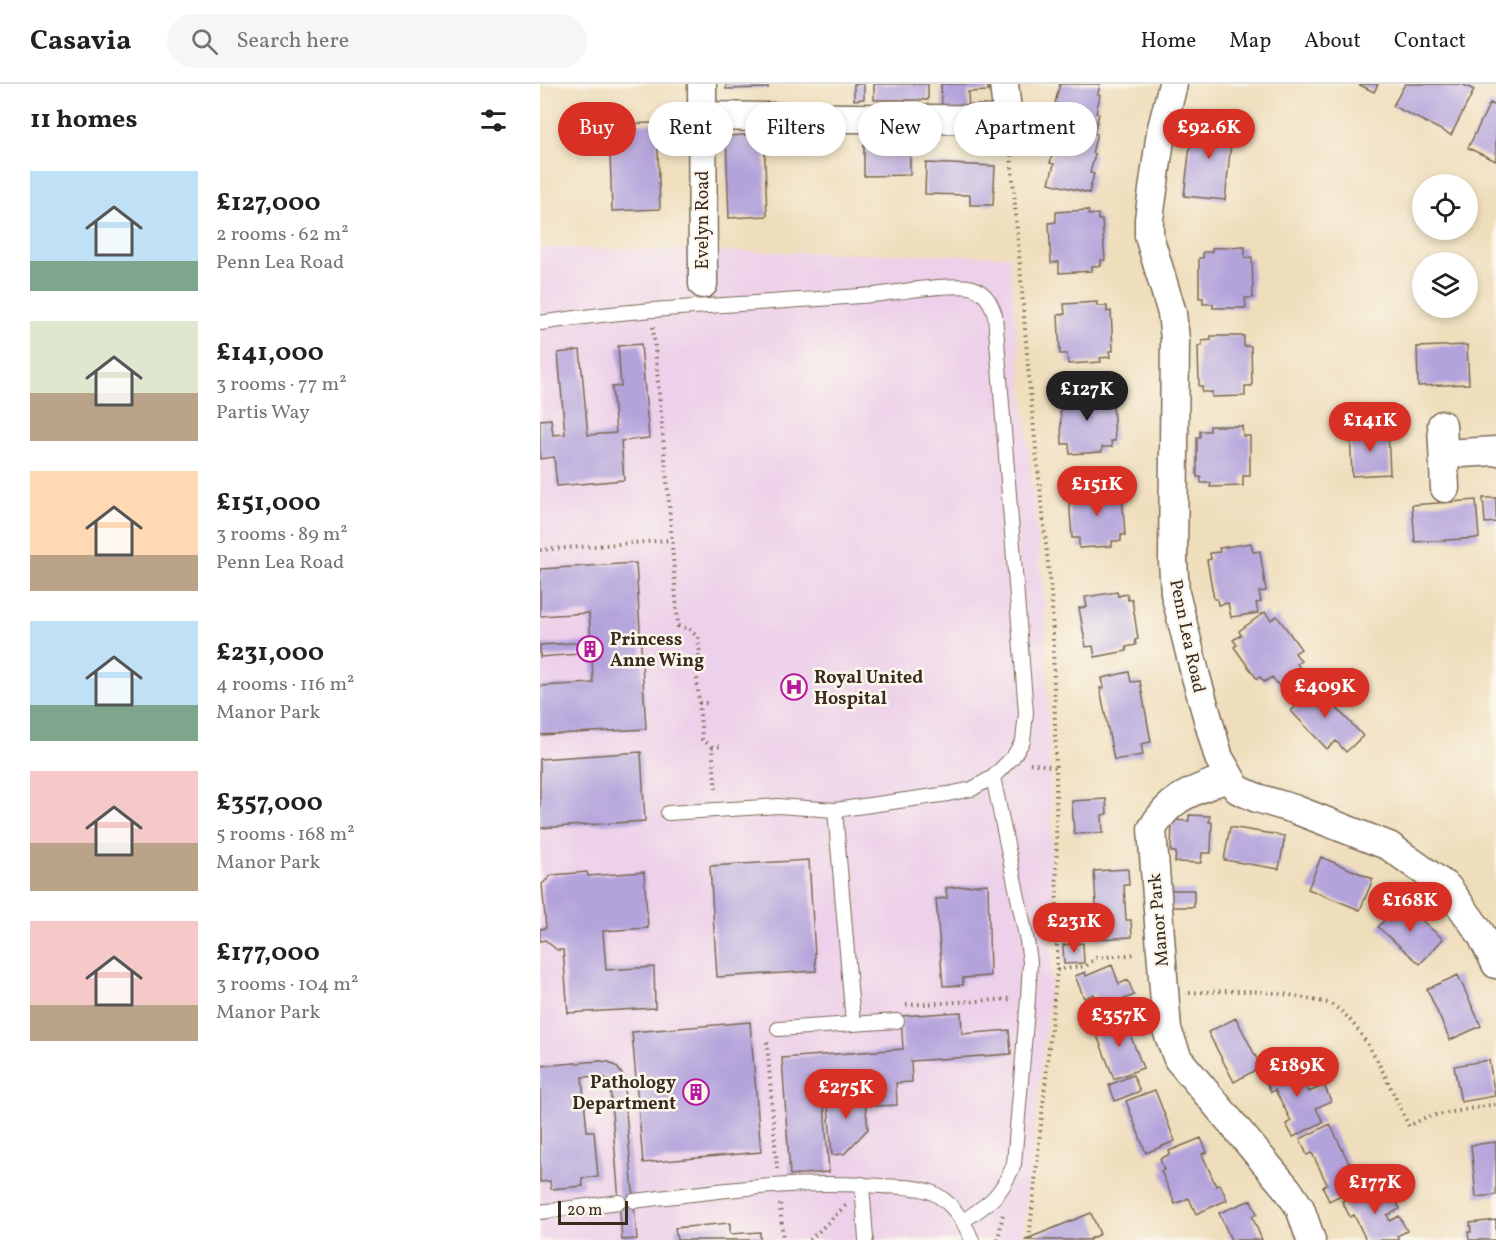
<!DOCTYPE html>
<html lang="en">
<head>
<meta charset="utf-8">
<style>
	:root { --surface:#fff; --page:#f6f6f6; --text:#202124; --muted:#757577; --line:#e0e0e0; --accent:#d93025 }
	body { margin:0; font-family:Vollkorn,serif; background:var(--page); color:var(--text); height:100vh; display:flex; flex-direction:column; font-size:22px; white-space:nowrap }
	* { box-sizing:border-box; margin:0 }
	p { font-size:20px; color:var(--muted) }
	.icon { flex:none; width:33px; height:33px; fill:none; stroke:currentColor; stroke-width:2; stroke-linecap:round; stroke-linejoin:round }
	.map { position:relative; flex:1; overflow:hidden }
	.panel { display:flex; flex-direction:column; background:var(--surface); width:540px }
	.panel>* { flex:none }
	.top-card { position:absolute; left:18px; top:18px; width:570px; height:54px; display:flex; gap:12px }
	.controls { position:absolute; left:872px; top:90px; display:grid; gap:12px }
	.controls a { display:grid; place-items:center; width:66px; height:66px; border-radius:50%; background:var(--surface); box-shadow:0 3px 9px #0003; font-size:30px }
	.scale { position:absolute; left:18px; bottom:15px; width:70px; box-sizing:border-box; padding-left:6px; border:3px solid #3b2a1e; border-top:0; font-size:16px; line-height:21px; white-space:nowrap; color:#3b2a1e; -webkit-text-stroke:4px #fbf7ec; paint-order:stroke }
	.price { position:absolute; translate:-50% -51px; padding:0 14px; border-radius:21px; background:var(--accent); color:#fff; font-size:20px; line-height:39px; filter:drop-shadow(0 2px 3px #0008) }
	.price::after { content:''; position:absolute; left:50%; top:36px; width:18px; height:14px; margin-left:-9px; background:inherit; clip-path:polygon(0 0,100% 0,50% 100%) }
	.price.selected { background:#222; color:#fff }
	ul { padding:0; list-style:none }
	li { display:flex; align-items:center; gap:18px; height:150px; padding:0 30px }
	li span { display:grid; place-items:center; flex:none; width:168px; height:120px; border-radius:0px; color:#555 }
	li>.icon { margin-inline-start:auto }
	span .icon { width:72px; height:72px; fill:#fffc; stroke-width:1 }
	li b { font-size:26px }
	h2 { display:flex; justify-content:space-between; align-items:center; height:72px; padding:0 30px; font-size:26px }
	.pill { padding:0 21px; border-radius:27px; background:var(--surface); box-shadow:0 3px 9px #0003; font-size:21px; line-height:54px }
	.pill.selected { background:var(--accent); color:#fff }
	header { display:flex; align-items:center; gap:36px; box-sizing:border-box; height:84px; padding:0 30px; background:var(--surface); border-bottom:2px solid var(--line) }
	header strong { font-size:28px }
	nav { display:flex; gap:33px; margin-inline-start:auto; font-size:21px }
	.search { width:420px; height:54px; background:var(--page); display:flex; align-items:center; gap:15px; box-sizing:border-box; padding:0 21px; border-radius:33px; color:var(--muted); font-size:22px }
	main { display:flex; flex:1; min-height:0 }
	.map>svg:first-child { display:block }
</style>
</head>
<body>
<header>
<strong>Casavia</strong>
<div class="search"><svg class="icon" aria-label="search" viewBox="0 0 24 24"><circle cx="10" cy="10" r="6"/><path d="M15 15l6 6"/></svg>Search here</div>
<nav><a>Home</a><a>Map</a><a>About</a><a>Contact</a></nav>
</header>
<main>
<section class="panel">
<h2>11 homes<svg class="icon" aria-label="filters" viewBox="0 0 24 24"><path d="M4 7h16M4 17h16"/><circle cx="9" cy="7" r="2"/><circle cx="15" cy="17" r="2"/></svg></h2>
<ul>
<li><span style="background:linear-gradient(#bfe0f5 75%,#7fa58c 0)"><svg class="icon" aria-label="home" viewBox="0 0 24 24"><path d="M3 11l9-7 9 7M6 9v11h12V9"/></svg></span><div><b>£127,000</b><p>2 rooms · 62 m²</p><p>Penn Lea Road</p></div></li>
<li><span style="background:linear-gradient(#dfe7d0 60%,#b9a48a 0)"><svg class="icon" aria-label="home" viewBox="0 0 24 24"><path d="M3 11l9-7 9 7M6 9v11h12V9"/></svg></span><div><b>£141,000</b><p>3 rooms · 77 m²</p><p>Partis Way</p></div></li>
<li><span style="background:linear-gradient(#ffd9b3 70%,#b9a48a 0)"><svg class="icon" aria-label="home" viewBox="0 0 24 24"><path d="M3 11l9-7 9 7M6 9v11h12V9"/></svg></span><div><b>£151,000</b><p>3 rooms · 89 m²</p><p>Penn Lea Road</p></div></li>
<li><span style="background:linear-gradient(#bfe0f5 70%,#7fa58c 0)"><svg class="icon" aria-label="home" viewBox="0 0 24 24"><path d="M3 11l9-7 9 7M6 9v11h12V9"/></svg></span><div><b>£231,000</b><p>4 rooms · 116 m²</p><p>Manor Park</p></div></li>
<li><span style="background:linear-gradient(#f6c9c9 60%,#b9a48a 0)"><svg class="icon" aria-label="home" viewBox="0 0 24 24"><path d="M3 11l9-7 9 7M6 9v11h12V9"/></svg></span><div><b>£357,000</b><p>5 rooms · 168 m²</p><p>Manor Park</p></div></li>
<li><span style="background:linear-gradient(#f6c9c9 70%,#b9a48a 0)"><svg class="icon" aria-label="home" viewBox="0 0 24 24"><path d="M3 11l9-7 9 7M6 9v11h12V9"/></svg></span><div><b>£177,000</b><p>3 rooms · 104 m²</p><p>Manor Park</p></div></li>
</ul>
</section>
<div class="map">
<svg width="956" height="1156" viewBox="0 0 956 1156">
	<rect width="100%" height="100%" fill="#fbf7ec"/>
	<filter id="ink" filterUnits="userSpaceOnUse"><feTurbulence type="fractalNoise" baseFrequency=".0167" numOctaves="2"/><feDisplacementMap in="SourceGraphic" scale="12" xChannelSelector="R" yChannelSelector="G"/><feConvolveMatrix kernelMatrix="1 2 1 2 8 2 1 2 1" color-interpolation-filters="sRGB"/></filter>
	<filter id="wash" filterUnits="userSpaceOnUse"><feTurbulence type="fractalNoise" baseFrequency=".008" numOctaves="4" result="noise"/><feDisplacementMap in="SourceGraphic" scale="24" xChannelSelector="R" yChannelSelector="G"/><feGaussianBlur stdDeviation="1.35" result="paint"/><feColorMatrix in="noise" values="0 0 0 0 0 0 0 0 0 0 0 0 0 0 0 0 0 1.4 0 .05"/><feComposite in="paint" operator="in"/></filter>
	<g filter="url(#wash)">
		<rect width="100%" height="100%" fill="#efdebc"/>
		<path fill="#edd0e9" d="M 0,164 L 469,172 L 505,524 L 512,743 L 512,886 L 482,1156 L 0,1156 Z"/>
		<g id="blocks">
			<path fill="#b3a3db" d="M 186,0 L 228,0 L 228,4 L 186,5 Z
				M 314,0 L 324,0 L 324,15 L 314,16 Z
				M 334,0 L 388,0 L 388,16 L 334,16 Z
				M 401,0 L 448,0 L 448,7 L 428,8 L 429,27 L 402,27 Z
				M 520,0 L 560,0 L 558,10 L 560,11 L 556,29 L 559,30 L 554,49 L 557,50 L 552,69 L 555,70 L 550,89 L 554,90 L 549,109 L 509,99 L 514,80 L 510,79 L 515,60 L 512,58 L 517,40 L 514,38 L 519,20 L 515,19 Z
				M 818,0 L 838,0 L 834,8 Z
				M 865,0 L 922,0 L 934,6 L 911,51 L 853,22 Z
				M 950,19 L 956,22 L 956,77 L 928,64 Z
				M 653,36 L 693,40 L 685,116 L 644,112 Z
				M 117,39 L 120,125 L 72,127 L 69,40 Z
				M 224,50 L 227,132 L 189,134 L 186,52 Z
				M 370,59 L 370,91 L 324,92 L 324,60 Z
				M 386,79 L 455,82 L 453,121 L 430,121 L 430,111 L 385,110 Z
				M 548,126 L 549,131 L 558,130 L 558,136 L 562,136 L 565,176 L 561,176 L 561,182 L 552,182 L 552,187 L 519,189 L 519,178 L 511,179 L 509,139 L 516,138 L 516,128 Z
				M 705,163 L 705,174 L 712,173 L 713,214 L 705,214 L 706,224 L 673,224 L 673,220 L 663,220 L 663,214 L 659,214 L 659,174 L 663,174 L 663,168 L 672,168 L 672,164 Z
				M 557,218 L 557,222 L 567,222 L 567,228 L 571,227 L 573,267 L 569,267 L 570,273 L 560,274 L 561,278 L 528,280 L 527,270 L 520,270 L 518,231 L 525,230 L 524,220 Z
				M 671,252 L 704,252 L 704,262 L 711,262 L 712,302 L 705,302 L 705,312 L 672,313 L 672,308 L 662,308 L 662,302 L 659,302 L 658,262 L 662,262 L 662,257 L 671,256 Z
				M 101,260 L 109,354 L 81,357 L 84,396 L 17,402 L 14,373 L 0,375 L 0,336 L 11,335 L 13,351 L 25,350 L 18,269 L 40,266 L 48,351 L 76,349 L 72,303 L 81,302 L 78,262 Z
				M 927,261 L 929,300 L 878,302 L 877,263 Z
				M 559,307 L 559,312 L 569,311 L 569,317 L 573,317 L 575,357 L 571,357 L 572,363 L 562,363 L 562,368 L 530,370 L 529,360 L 522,360 L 520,320 L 527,320 L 526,310 Z
				M 670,342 L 702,342 L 703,352 L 710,352 L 710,392 L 703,392 L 703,402 L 670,403 L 671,399 L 661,399 L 661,393 L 657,393 L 657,353 L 660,353 L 660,347 L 670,347 Z
				M 848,346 L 850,390 L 812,392 L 810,347 Z
				M 568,402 L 568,406 L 578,405 L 579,411 L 582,411 L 585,451 L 581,451 L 581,457 L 572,457 L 572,462 L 539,464 L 539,454 L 532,454 L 529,414 L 536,414 L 536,404 Z
				M 943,414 L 956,414 L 956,438 L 945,439 Z
				M 936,416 L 939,454 L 875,458 L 872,421 Z
				M 711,459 L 713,468 L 720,467 L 726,507 L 719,508 L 721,518 L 716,519 L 718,529 L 691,533 L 688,519 L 678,521 L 677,515 L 674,515 L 667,476 L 671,475 L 670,469 L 680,468 L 679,464 Z
				M 96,479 L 106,645 L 0,651 L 0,602 L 53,599 L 52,569 L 0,573 L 0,561 L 51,558 L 49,529 L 0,532 L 0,485 Z
				M 577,508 L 578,512 L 587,510 L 588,516 L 592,515 L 598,555 L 595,556 L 596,561 L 586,563 L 587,567 L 555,573 L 553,562 L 546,563 L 539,524 L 547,523 L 545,513 Z
				M 725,528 L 731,536 L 737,532 L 761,565 L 755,569 L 761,577 L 757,580 L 763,588 L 741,604 L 732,593 L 724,598 L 720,593 L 717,595 L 694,563 L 697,561 L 693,556 L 701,551 L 699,547 Z
				M 589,588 L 591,598 L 600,597 L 611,658 L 601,660 L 603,671 L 574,676 L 560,604 L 564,604 L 562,594 Z
				M 769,599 L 774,605 L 777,603 L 823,652 L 806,668 L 796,657 L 787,665 L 751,627 L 758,620 L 753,614 Z
				M 101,668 L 105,737 L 0,744 L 0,675 Z
				M 566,715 L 567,730 L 562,731 L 563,749 L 534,750 L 532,717 Z
				M 649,731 L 670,732 L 669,738 L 672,738 L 671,769 L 662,769 L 661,779 L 635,778 L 636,768 L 631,768 L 632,736 L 649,737 Z
				M 690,743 L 745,752 L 739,785 L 684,776 Z
				M 781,773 L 833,795 L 820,826 L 768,805 Z
				M 269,776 L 276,887 L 177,893 L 170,782 Z
				M 588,785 L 589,801 L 584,801 L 586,836 L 591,836 L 592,853 L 558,855 L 554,787 Z
				M 47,788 L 48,792 L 104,788 L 108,844 L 63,847 L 66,886 L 114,883 L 115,924 L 28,929 L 23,866 L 17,866 L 5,856 L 0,857 L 0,845 L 6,844 L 2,800 L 12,791 Z
				M 448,800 L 450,892 L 423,894 L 423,901 L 403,902 L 396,815 L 407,814 L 406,804 Z
				M 630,806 L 654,806 L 654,823 L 630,823 Z
				M 861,818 L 903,855 L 880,880 L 838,843 Z
				M 543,859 L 544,879 L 524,880 L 523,861 Z
				M 572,881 L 579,900 L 588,896 L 594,911 L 560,925 L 554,910 L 544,914 L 535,892 L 545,888 L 546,892 Z
				M 918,891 L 941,942 L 910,956 L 887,905 Z
				M 421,928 L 422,950 L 469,946 L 471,970 L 371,977 L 372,998 L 356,999 L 357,1021 L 335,1022 L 334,1003 L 283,1006 L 289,1088 L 250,1091 L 242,974 L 363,965 L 361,932 Z
				M 583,932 L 603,984 L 574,995 L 554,944 Z
				M 696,934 L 721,983 L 694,998 L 668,948 Z
				M 210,938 L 221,1068 L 103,1079 L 92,948 Z
				M 949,976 L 955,1012 L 921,1018 L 914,982 Z
				M 59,977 L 69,978 L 77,983 L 83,992 L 97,1155 L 82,1156 L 70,1003 L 67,995 L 62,992 L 42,993 L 47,1047 L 54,1047 L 58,1093 L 42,1094 L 43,1102 L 11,1105 L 10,1097 L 0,1098 L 0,982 Z
				M 753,977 L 769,1008 L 784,1001 L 791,1017 L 776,1024 L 783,1038 L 753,1053 L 746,1040 L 751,1037 L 743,1021 L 735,1006 L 731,1008 L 723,992 Z
				M 593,991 L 600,1007 L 575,1017 L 569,1001 Z
				M 615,1006 L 635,1057 L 606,1069 L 586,1017 Z
				M 324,1007 L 328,1045 L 304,1070 L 292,1071 L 287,1009 Z
				M 790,1040 L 820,1102 L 789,1117 L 783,1103 L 787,1100 L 772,1069 L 767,1071 L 760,1055 Z
				M 661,1054 L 667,1068 L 662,1070 L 676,1102 L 680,1100 L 687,1116 L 656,1130 L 649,1114 L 635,1120 L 621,1087 L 624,1086 L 620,1075 L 630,1070 L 629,1067 Z
				M 956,1058 L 956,1111 L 936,1113 L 931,1061 Z
				M 832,1102 L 840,1117 L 853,1111 L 860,1125 L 847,1131 L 850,1137 L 859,1132 L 867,1147 L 857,1152 L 859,1156 L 826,1156 L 814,1131 L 810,1133 L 802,1117 Z
				M 711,1116 L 717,1130 L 712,1132 L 722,1156 L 691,1156 L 679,1129 Z
				M 551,1129 L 560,1150 L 550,1155 L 550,1156 L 484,1156 Z
				M 956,1136 L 956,1156 L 929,1156 L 928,1148 L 931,1148 L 930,1139 Z
				M 190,1139 L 190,1150 L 220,1148 L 220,1156 L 137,1156 L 135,1144 Z"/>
		</g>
	</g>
	<g filter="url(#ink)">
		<use href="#blocks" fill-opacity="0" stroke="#7a6955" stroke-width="1.5"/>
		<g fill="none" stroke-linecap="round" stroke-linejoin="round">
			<g stroke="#7a6955" stroke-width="16">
				<path id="service" d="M 0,239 C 110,222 222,220 333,211 C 355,209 414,198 433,204 C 446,209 451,219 455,231 L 486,629 L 483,657 L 473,673 L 453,693 L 432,705 L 408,710 L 295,726 L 238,722 L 128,729
					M 295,726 L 313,939
					M 238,945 L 357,937
					M 322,1100 L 326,1155
					M 94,1117 C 176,1107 258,1095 341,1102 C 357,1103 376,1102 391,1108 C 411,1117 424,1137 432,1156
					M 0,1128 L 79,1118
					M 423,1137 C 451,1118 461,1112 474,1080 L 488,914 L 490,878 L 487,857 L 453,693"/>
			</g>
			<g stroke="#7a6955" stroke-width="31">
				<path id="minor" d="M 162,0 L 163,200
					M 633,0 L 621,48 L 609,135 L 609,152 L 632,229 L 635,255 L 633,477 L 635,509 L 656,593 L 679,674 L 697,705 L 717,714 L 754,725 L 849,762 L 908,804 L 941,850 L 956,880
					M 161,32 L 468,36 L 464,0
					M 902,341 L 905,404
					M 904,370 L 956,367
					M 689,693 C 655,707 631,711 612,745 L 627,946 L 638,975 L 748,1106 L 760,1124 L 771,1156"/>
			</g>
			<path stroke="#7a6955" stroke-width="4" stroke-dasharray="1.5 4.5" stroke-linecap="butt" d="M 470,59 L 490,307 L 512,519 L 516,683 L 517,886 L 489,1156
				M 113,243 L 129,419 L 138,542 L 148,544 L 158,553 L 160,569 L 156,582 L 162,655 L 172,663 L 176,708
				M 0,466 L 131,456
				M 159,619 L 169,619
				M 172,663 L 182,662
				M 490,679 L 516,683
				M 517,886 L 546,882 L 556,874 L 597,870
				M 649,909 C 691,906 731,905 772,916 C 779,917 788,918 794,922 C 826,942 852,1008 869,1042 L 886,1033 L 956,1020
				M 366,921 L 472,915
				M 227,958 L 237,1085
				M 240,1120 L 243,1156
				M 270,1156 L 306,1121
				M 458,1156 L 463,1130"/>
			<use href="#service" stroke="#fff" stroke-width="14"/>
			<use href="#minor" stroke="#fff" stroke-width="28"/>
		</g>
	</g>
	<defs>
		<g id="building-ring" transform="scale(1.35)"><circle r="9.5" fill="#fbf7ec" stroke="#b5179e" stroke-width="1.5"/><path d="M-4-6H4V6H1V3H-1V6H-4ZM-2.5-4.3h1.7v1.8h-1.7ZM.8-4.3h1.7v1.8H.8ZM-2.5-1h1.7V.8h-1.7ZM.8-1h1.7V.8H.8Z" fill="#b5179e"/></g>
		<g id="hospital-ring" transform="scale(1.35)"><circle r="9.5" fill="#fbf7ec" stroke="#b5179e" stroke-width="1.5"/><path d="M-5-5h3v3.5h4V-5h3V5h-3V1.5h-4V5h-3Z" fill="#b5179e"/></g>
	</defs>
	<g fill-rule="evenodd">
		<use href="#building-ring" x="50" y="565"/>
		<use href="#hospital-ring" x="254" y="603"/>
		<use href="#building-ring" x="156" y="1008"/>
	</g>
	<g text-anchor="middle" stroke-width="5" stroke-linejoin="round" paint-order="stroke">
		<g font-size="18" fill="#3b2a1e" stroke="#fbf7ec">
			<text transform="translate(162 136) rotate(-90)" y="6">Evelyn Road</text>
			<text transform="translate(648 552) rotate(78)" y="6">Penn Lea Road</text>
			<text transform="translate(618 836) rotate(-95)" y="6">Manor Park</text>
		</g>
		<g font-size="18" font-weight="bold" fill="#3b2a1e" stroke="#fbf7ec" text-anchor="start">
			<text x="70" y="561">Princess<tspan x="70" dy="21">Anne Wing</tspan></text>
			<text x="274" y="599">Royal United<tspan x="274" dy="21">Hospital</tspan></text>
			<text x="136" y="1004" text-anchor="end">Pathology<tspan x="136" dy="21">Department</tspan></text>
		</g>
	</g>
</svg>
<div class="controls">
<a><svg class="icon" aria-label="locate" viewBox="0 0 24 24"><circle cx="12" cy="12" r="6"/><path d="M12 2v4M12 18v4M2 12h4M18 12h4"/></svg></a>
<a><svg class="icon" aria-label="layers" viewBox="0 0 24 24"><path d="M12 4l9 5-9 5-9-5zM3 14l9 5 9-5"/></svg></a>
</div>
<div class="scale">20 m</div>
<b class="price" style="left:669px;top:76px">£92.6K</b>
<b class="price selected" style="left:547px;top:338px">£127K</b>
<b class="price" style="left:830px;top:369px">£141K</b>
<b class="price" style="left:557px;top:433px">£151K</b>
<b class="price" style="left:785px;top:635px">£409K</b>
<b class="price" style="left:870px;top:849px">£168K</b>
<b class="price" style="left:534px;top:870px">£231K</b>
<b class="price" style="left:579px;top:964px">£357K</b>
<b class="price" style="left:757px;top:1014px">£189K</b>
<b class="price" style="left:306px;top:1036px">£275K</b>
<b class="price" style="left:835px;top:1131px">£177K</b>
<div class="top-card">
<a class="pill selected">Buy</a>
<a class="pill">Rent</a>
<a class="pill">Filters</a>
<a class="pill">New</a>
<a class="pill">Apartment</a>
</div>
</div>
</main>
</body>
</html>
